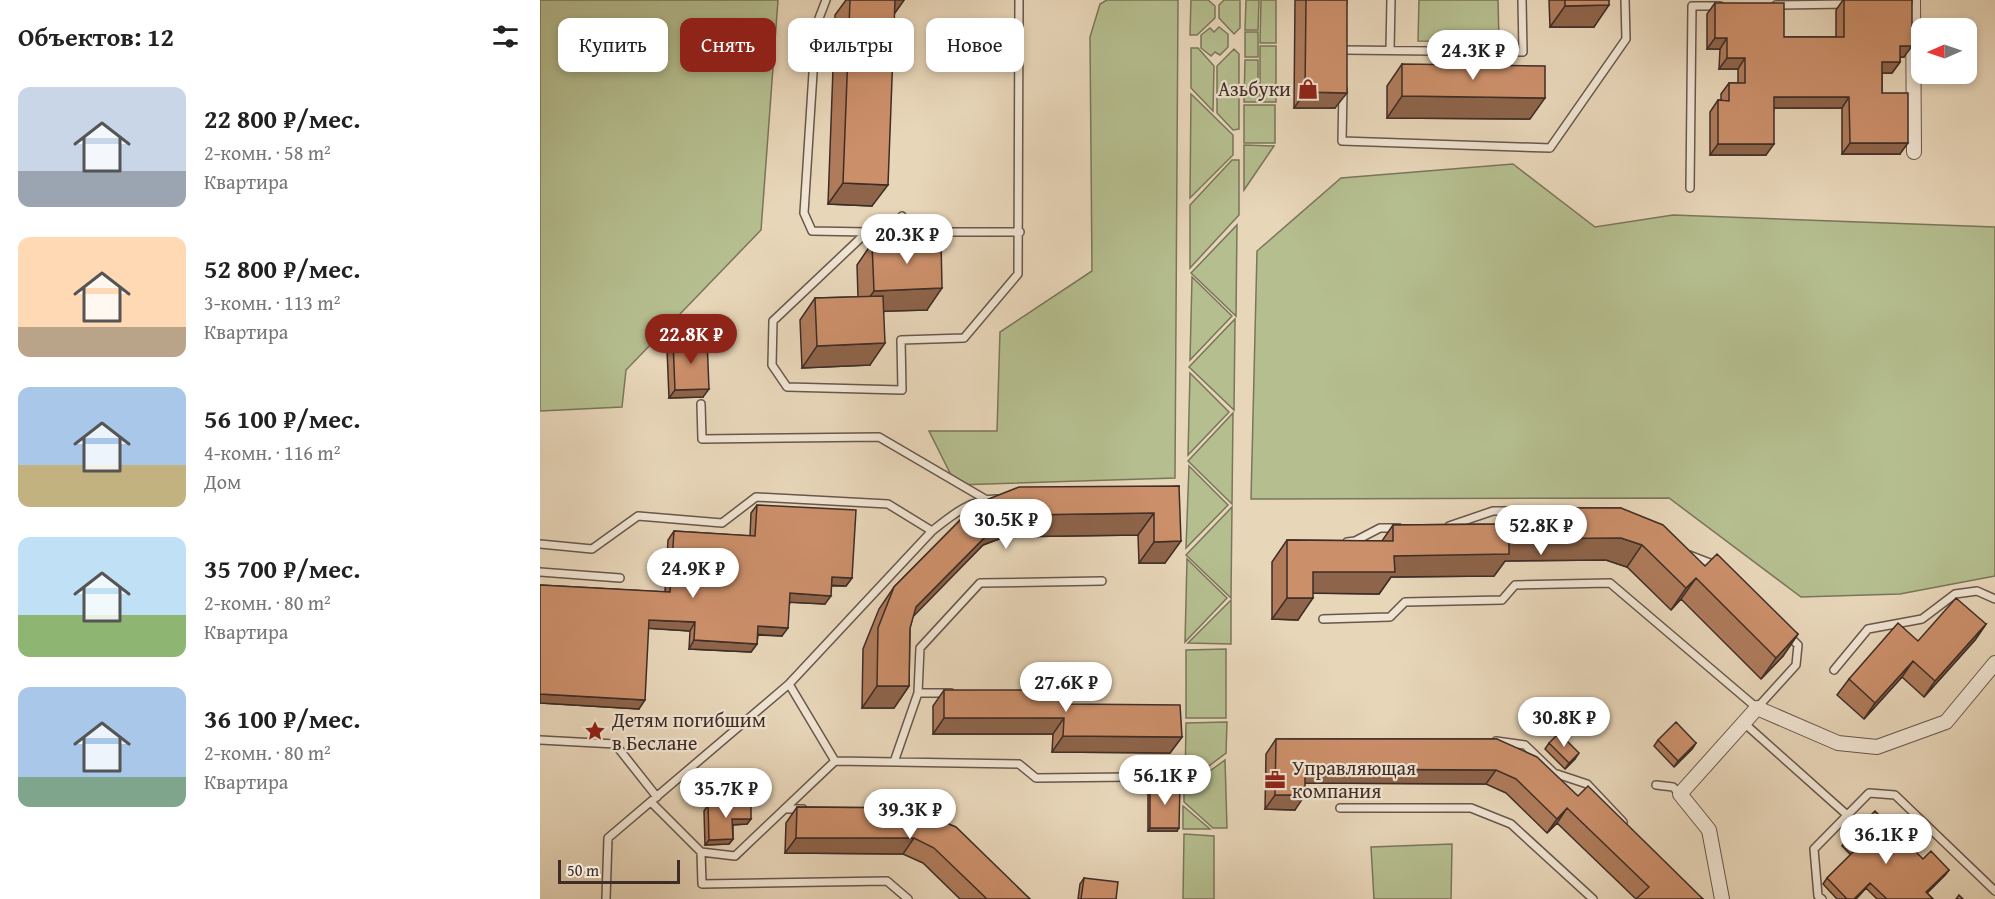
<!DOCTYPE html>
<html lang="ru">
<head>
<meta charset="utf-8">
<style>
	:root { --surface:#fff; --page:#f2f2f2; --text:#222; --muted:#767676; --accent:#8f2418 }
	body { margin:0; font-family:"Gentium Book Plus",serif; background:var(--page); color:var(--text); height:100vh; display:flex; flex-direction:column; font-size:22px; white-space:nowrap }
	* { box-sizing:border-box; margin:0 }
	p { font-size:20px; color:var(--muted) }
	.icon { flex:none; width:33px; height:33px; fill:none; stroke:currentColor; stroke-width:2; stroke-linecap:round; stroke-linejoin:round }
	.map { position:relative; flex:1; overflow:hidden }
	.panel { display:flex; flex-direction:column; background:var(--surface); width:540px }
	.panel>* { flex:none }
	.banner { position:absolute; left:18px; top:18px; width:570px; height:54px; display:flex; gap:12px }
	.needle { width:39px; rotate:268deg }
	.fabs { position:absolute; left:1371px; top:18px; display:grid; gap:12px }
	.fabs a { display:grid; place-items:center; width:66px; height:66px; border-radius:12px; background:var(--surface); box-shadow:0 3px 9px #0003; font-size:30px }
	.scale { position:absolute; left:18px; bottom:15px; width:122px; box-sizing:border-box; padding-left:6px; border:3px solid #3e2d27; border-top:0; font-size:16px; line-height:21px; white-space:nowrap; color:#3e2d27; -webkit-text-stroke:4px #f0e4d2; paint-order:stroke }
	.price { position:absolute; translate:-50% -51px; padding:0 14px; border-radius:21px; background:#fff; color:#222; font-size:20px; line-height:39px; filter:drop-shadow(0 2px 3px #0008) }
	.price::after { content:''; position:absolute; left:50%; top:36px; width:18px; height:14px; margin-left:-9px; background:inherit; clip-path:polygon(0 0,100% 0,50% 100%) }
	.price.selected { background:var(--accent); color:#fff }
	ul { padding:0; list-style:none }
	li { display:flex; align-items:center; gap:18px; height:150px; padding:0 18px }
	li span { display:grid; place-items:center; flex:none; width:168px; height:120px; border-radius:12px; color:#555 }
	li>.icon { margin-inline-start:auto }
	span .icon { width:72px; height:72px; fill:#fffc; stroke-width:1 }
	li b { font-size:26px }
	h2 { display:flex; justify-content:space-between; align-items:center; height:72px; padding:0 18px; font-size:26px }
	.tag { padding:0 21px; border-radius:12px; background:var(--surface); box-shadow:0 3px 9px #0003; font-size:21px; line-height:54px }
	.tag.selected { background:var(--accent); color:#fff }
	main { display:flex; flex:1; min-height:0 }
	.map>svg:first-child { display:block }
</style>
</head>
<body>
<main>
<section class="panel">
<h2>Объектов: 12<svg class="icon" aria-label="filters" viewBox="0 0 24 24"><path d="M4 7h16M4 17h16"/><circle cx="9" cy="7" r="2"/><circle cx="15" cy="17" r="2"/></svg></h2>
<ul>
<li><span style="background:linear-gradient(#c9d6e8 70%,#9aa5b1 0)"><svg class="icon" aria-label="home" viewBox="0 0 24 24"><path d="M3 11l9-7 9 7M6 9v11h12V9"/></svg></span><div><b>22 800 ₽/мес.</b><p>2-комн. · 58 m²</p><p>Квартира</p></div></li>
<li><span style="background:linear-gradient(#ffd9b3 75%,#b9a48a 0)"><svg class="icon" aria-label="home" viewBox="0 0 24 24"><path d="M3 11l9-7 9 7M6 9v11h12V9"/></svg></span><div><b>52 800 ₽/мес.</b><p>3-комн. · 113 m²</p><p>Квартира</p></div></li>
<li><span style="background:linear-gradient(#a9c7e8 65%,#c2b280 0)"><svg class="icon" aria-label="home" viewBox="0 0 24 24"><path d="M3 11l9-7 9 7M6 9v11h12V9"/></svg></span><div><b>56 100 ₽/мес.</b><p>4-комн. · 116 m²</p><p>Дом</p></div></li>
<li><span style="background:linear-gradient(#bfe0f5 65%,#8fb573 0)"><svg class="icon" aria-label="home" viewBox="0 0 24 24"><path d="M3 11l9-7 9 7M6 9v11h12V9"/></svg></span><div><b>35 700 ₽/мес.</b><p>2-комн. · 80 m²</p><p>Квартира</p></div></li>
<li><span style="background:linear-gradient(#a9c7e8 75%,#7fa58c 0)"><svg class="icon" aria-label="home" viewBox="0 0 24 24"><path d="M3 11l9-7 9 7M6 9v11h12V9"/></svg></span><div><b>36 100 ₽/мес.</b><p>2-комн. · 80 m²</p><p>Квартира</p></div></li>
</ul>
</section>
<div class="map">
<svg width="1455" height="899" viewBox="0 0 1455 899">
	<rect width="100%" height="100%" fill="#e8d6b9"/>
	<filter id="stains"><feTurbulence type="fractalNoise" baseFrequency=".00333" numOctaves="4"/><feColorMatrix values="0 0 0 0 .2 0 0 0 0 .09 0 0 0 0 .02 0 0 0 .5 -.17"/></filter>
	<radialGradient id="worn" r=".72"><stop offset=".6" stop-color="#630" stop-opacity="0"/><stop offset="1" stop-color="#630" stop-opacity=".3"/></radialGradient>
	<path fill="#b5be8f" stroke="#7a765b" stroke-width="1.5" d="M 0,0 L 238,0 L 221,230 L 86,370 L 82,407 L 0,411 Z
		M 567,0 L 638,0 L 635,478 L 416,485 L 389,431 L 457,431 L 460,332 L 552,271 L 550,37 L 560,4 Z
		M 651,0 L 668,0 L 675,6 L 675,18 L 657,35 L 650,35 Z
		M 684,0 L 700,0 L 700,28 L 694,34 L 679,18 L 679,5 Z
		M 706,0 L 719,0 L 718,30 L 705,30 Z
		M 721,0 L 736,0 L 736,43 L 720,43 Z
		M 879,0 L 958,0 L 959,42 L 878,41 Z
		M 679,27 L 688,34 L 688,47 L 680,55 L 675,52 L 671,56 L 661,48 L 661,35 L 670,28 L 674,32 Z
		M 705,32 L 718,32 L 718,57 L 705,57 Z
		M 720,46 L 736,46 L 736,102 L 720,102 Z
		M 651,48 L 658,48 L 674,66 L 673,111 L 651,88 Z
		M 694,49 L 699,54 L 699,129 L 693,130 L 677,113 L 677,66 Z
		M 705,60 L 718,60 L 718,102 L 704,102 Z
		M 651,94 L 693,135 L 693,155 L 650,198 Z
		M 704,105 L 735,105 L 735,143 L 704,143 Z
		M 704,145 L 734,146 L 704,190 Z
		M 692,160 L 699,160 L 699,215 L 650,268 L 650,205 Z
		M 973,164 L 1055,227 L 1133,215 L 1455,227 L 1455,576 L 1360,594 L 1261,597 L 1129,498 L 711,499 L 717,251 L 801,178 Z
		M 697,225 L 696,316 L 651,273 Z
		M 652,277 L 692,316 L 650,360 Z
		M 695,319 L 694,410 L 649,367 Z
		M 650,373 L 689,412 L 648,455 Z
		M 693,413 L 692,504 L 648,461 Z
		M 649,466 L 688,505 L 646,548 Z
		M 692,507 L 691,598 L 646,555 Z
		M 647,559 L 687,598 L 645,642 Z
		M 691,600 L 691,644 L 648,643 Z
		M 686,649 L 686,718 L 646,718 L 646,650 Z
		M 687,722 L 686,753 L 645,784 L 646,723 Z
		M 685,760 L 687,828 L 673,828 L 644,802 L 644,790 Z
		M 643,806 L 670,829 L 643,829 Z
		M 644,834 L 674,836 L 674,899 L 643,899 Z
		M 912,844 L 911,899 L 834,899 L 831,847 Z"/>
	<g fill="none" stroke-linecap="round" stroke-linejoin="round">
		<g stroke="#68574c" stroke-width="10">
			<path id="service" d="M 286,0 L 276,26 L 264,213 L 272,231 L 327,232
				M 479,0 L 478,274 L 424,338 L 361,340 L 362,390 L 247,387 L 232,365 L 233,321 L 327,232 L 480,232
				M 1236,5 L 1309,4
				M 804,50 L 983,52 L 982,0
				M 850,50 L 851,0
				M 803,89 L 802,141 L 1010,148 L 1086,39 L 1085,0
				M 1150,188 L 1152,6 L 1180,6
				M 356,232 L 362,216
				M 161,404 L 162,439 L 339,437 L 445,499
				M 909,526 L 953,511 L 973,511
				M 807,542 L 815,541 L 840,528 L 859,528
				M 0,544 L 52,549 L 98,516 L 182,523 L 216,497 L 348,504 L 392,531
				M 1149,555 L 1175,565
				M 0,572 L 80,578
				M 783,619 L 850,617 L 865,602 L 962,600 L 975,585 L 1070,583 L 1217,708 L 1256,665 L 1258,645 L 1248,635
				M 1294,670 L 1328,629 L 1382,619 L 1415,594 L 1437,591 L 1455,599
				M 249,684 L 295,761 L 479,764 L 496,778 L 592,777
				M 378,693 L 411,693
				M 1204,723 L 1306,814
				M 0,740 L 75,744 L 117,797
				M 956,741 L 985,745 L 1014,773 L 1047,784 L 1083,822
				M 354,762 L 378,693 L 380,648 L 440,583 L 562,581
				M 1116,785 L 1133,787 L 1140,794
				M 111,802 L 161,852 L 162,884 L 347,881 L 368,899
				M 800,808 L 931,808 L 971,824 L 1053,899
				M 245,809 L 263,809
				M 161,852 L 195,856 L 295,761
				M 66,899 L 68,838 L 249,684 L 392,531 C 412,515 431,499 457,499
				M 1282,899 L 1278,896 L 1274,849 L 1329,793 L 1355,795 L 1455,891"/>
		</g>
		<g stroke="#68574c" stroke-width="16">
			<path id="minor" d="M 1373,0 L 1374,152
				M 1182,899 L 1169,830 L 1140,794 L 1217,708 L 1298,743 L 1337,747 L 1406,722 L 1455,663"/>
		</g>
		<use href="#service" stroke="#f0e4d2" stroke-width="7"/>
		<use href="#minor" stroke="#f0e4d2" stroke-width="14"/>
	</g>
	<path fill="#af7b5b" stroke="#3e2d27" stroke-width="1.5" d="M 306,0 L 364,0 L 354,14 L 332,206 L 288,204 L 295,15 Z
		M 755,0 L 807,0 L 795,108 L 754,108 Z
		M 1009,0 L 1069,0 L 1054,27 L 1010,27 Z
		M 1303,0 L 1372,0 L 1364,57 L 1360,57 L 1360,62 L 1352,73 L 1342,73 L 1342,93 L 1360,154 L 1302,154 L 1302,108 L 1234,108 L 1226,155 L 1170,155 L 1170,112 L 1178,100 L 1181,100 L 1181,94 L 1189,83 L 1198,83 L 1198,69 L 1179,69 L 1180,49 L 1167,49 L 1167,14 L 1175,3 L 1244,37 L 1296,37 L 1296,10 Z
		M 862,64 L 990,119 L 847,118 L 847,86 Z
		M 332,243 L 387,310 L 344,311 L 330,365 L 262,368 L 260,320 L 275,298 L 318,297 L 317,265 Z
		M 133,341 L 163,397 L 129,398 L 127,349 Z
		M 639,486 L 625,563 L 599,563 L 598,535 L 464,537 L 443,545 L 373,616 L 370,628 L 369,686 L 354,708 L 322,708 L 323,649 L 339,609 L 354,587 L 436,504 Z
		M 217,505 L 312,578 L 306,586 L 291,586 L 285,604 L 250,602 L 242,636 L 218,635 L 217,644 L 211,652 L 149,649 L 150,631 L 108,628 L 99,709 L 0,703 L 0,585 L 125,592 L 128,540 L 134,531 L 210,536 L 211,513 Z
		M 968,508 L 1081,508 L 1165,566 L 1258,634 L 1243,656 L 1221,679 L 1141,599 L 1131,610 L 1087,567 L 1066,560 L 965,561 L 954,576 L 851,577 L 839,594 L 773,593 L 758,620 L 732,619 L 732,562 L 747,540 L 842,541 L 853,525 L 957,524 Z
		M 1446,624 L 1435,640 L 1384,697 L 1362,677 L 1324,719 L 1297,695 L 1309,679 L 1378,641 Z
		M 404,690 L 525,704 L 642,737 L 630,753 L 512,752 L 513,734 L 393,734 L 393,706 Z
		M 736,739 L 957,739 L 1038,796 L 1163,899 L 1096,899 L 1017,823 L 1007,833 L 966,793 L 946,784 L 765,783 L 755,810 L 725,809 L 726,754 Z
		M 1118,740 L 1156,743 L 1152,749 L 1134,767 L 1114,746 Z
		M 1009,743 L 1035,759 L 1025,769 L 1005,749 Z
		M 610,783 L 637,831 L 608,831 L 608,786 Z
		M 168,805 L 211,819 L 207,824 L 193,825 L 193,839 L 189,844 L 165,845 L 164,811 Z
		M 257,807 L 371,808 L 490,899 L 420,899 L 383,863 L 363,854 L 245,853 L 246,823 Z
		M 1306,840 L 1383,859 L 1409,870 L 1405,875 L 1387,893 L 1393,899 L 1337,899 L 1326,888 L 1316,899 L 1297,899 L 1283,884 L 1287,878 L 1311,855 L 1302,846 Z
		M 544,878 L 576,899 L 538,899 L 540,884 Z"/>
	<path fill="#8e644a" stroke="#3e2d27" stroke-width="1.5" d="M 351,0 L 364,0 L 352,17 Z
		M 1069,5 L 1054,27 L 1010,27 L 1025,6 Z
		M 1175,38 L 1187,38 L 1180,49 L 1167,49 Z
		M 1360,46 L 1372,46 L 1364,57 L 1352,57 Z
		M 1187,58 L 1205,58 L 1198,69 L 1179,69 Z
		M 1342,62 L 1360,62 L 1352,73 L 1334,73 Z
		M 765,92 L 807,93 L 795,108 L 754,108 Z
		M 862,96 L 1005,98 L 990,119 L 847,118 Z
		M 1234,97 L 1309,97 L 1302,108 L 1226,108 Z
		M 1310,143 L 1368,143 L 1360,154 L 1302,154 Z
		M 1178,144 L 1234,144 L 1226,155 L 1170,155 Z
		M 303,183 L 348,185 L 332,206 L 288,204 Z
		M 402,288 L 387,310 L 319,312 L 334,291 Z
		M 345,343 L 330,365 L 262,368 L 277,346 Z
		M 169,389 L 163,397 L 129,398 L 135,390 Z
		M 614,513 L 598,535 L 464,537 L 443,545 L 361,629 L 376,607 L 459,523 L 480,515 Z
		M 1081,538 L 1102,545 L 1087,567 L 1066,560 L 965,561 L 954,576 L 851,577 L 839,594 L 757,593 L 773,572 L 854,556 L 969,539 Z
		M 641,541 L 625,563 L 599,563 L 614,542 Z
		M 292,577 L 312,578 L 306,586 L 286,585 Z
		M 1156,578 L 1141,599 L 1131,610 L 1146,588 Z
		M 250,593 L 291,596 L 285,604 L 244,602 Z
		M 747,598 L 773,598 L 758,620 L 732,619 Z
		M 109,620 L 155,622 L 150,631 L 103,628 Z
		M 1446,624 L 1435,640 L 1384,697 L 1395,681 Z
		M 218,626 L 248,628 L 242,636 L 212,634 Z
		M 1258,634 L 1243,656 L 1221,679 L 1236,658 Z
		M 154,640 L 217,644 L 211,652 L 149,649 Z
		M 1373,661 L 1362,677 L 1324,719 L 1335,703 Z
		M 337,686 L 369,686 L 354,708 L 322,708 Z
		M 0,694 L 105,700 L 99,709 L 0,703 Z
		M 404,718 L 524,718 L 513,734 L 393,734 Z
		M 523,736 L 642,737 L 630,753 L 512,752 Z
		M 1156,743 L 1152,749 L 1134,767 L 1138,761 Z
		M 1039,753 L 1035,759 L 1025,769 L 1029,763 Z
		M 765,769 L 956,770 L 946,784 L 754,783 Z
		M 735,795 L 765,795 L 755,810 L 725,809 Z
		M 1027,808 L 1017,823 L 1007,833 L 1017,819 Z
		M 192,819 L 211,819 L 207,824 L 188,825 Z
		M 610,828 L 639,828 L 637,831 L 608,831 Z
		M 256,838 L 374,838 L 363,854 L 245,853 Z
		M 193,839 L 189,844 L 165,845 L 169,840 Z
		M 1409,870 L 1405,875 L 1382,898 L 1386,892 Z
		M 1330,883 L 1326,888 L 1316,899 L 1314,899 Z"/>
	<path fill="#cb8f6a" stroke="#3e2d27" stroke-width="1.5" d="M 310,0 L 355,0 L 348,185 L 303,183 Z
		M 766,0 L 807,0 L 807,93 L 765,92 Z
		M 1025,0 L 1069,0 L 1069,5 L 1025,6 Z
		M 1304,0 L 1372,0 L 1372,46 L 1360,46 L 1360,62 L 1342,62 L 1342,93 L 1368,93 L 1368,143 L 1310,143 L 1309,97 L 1234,97 L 1234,144 L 1178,144 L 1178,100 L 1189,101 L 1189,83 L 1205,83 L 1205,58 L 1187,58 L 1187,38 L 1175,38 L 1175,3 L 1244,3 L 1244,37 L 1304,37 Z
		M 862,64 L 1005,66 L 1005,98 L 862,96 Z
		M 401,240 L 402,288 L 334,291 L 332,243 Z
		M 343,296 L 345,343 L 277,346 L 275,298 Z
		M 167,339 L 169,389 L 135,390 L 133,341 Z
		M 639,486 L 641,541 L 614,542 L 614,513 L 480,515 L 459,523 L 376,607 L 370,628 L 369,686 L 337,686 L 338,628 L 354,587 L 436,504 L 479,487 Z
		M 217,505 L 316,510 L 312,578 L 292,577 L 291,596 L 250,593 L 248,628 L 218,626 L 217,644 L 154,640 L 155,622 L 109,620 L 105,700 L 0,694 L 0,585 L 130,592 L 134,531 L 215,536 Z
		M 968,508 L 1081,508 L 1123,525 L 1165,566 L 1177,554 L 1258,634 L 1236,658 L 1156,578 L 1146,588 L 1102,545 L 1081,538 L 969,539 L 969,554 L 854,556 L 855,572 L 773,572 L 773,598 L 747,598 L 747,540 L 853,541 L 853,525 L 968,524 Z
		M 1416,598 L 1446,624 L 1395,681 L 1373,661 L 1335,703 L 1309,679 L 1358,623 L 1378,641 Z
		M 404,690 L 524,690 L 525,704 L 640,705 L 642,737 L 523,736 L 524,718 L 404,718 Z
		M 1136,722 L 1156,743 L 1138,761 L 1118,740 Z
		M 1019,733 L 1039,753 L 1029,763 L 1009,743 Z
		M 736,739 L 957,739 L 997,757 L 1038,796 L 1048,786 L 1163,899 L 1096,899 L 1109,887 L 1027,808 L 1017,819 L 976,779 L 956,770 L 765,769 L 765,795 L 735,795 Z
		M 610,783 L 640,784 L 639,828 L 610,828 Z
		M 211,804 L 211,819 L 192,819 L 193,839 L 169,840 L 168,805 Z
		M 257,807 L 371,808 L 416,827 L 490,899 L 447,899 L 394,848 L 374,838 L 256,838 Z
		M 1335,811 L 1383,859 L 1391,851 L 1409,870 L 1386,892 L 1393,899 L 1347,899 L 1330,883 L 1314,899 L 1307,899 L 1287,878 L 1315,850 L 1306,840 Z
		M 544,878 L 578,882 L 576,899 L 541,899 Z
		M 1419,895 L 1423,899 L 1416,899 Z"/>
	<defs>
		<g id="shop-bare" transform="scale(1.62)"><path d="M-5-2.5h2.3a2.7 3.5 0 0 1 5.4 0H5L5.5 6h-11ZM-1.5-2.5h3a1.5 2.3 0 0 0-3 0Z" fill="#8f2418" stroke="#f0e4d2" stroke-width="2.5" paint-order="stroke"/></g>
		<g id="sight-bare" transform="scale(1.62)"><path d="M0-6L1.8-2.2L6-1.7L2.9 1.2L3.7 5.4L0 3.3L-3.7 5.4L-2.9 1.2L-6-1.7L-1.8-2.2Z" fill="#8f2418" stroke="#f0e4d2" stroke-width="2.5" paint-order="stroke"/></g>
		<g id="office-bare" transform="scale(1.62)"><path d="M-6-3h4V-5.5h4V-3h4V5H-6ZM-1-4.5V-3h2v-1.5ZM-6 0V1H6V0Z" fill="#8f2418" stroke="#f0e4d2" stroke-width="2.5" paint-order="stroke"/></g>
	</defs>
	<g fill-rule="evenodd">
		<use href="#shop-bare" x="768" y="89"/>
		<use href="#sight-bare" x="55" y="731"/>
		<use href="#office-bare" x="735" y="780"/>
	</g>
	<g text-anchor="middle" stroke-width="4.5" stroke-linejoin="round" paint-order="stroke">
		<g font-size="20" fill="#3e2d27" stroke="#f0e4d2" text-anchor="start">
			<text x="751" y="96" text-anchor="end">Азьбуки</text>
			<text x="72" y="727">Детям погибшим<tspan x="72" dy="23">в Беслане</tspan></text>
			<text x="752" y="775">Управляющая<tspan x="752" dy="23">компания</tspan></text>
		</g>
	</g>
	<rect width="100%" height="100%" filter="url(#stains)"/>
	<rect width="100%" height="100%" fill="url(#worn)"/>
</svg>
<div class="fabs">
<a><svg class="needle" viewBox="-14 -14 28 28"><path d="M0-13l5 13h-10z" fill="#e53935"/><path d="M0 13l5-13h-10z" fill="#767676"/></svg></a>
</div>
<div class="scale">50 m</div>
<b class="price" style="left:933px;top:81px">24.3K ₽</b>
<b class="price" style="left:367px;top:265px">20.3K ₽</b>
<b class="price selected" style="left:151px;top:365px">22.8K ₽</b>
<b class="price" style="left:466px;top:550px">30.5K ₽</b>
<b class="price" style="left:1001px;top:556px">52.8K ₽</b>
<b class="price" style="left:153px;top:599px">24.9K ₽</b>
<b class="price" style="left:526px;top:713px">27.6K ₽</b>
<b class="price" style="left:1024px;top:748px">30.8K ₽</b>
<b class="price" style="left:625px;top:806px">56.1K ₽</b>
<b class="price" style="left:186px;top:819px">35.7K ₽</b>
<b class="price" style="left:370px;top:840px">39.3K ₽</b>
<b class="price" style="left:1346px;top:865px">36.1K ₽</b>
<div class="banner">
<a class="tag">Купить</a>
<a class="tag selected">Снять</a>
<a class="tag">Фильтры</a>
<a class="tag">Новое</a>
</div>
</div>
</main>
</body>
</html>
